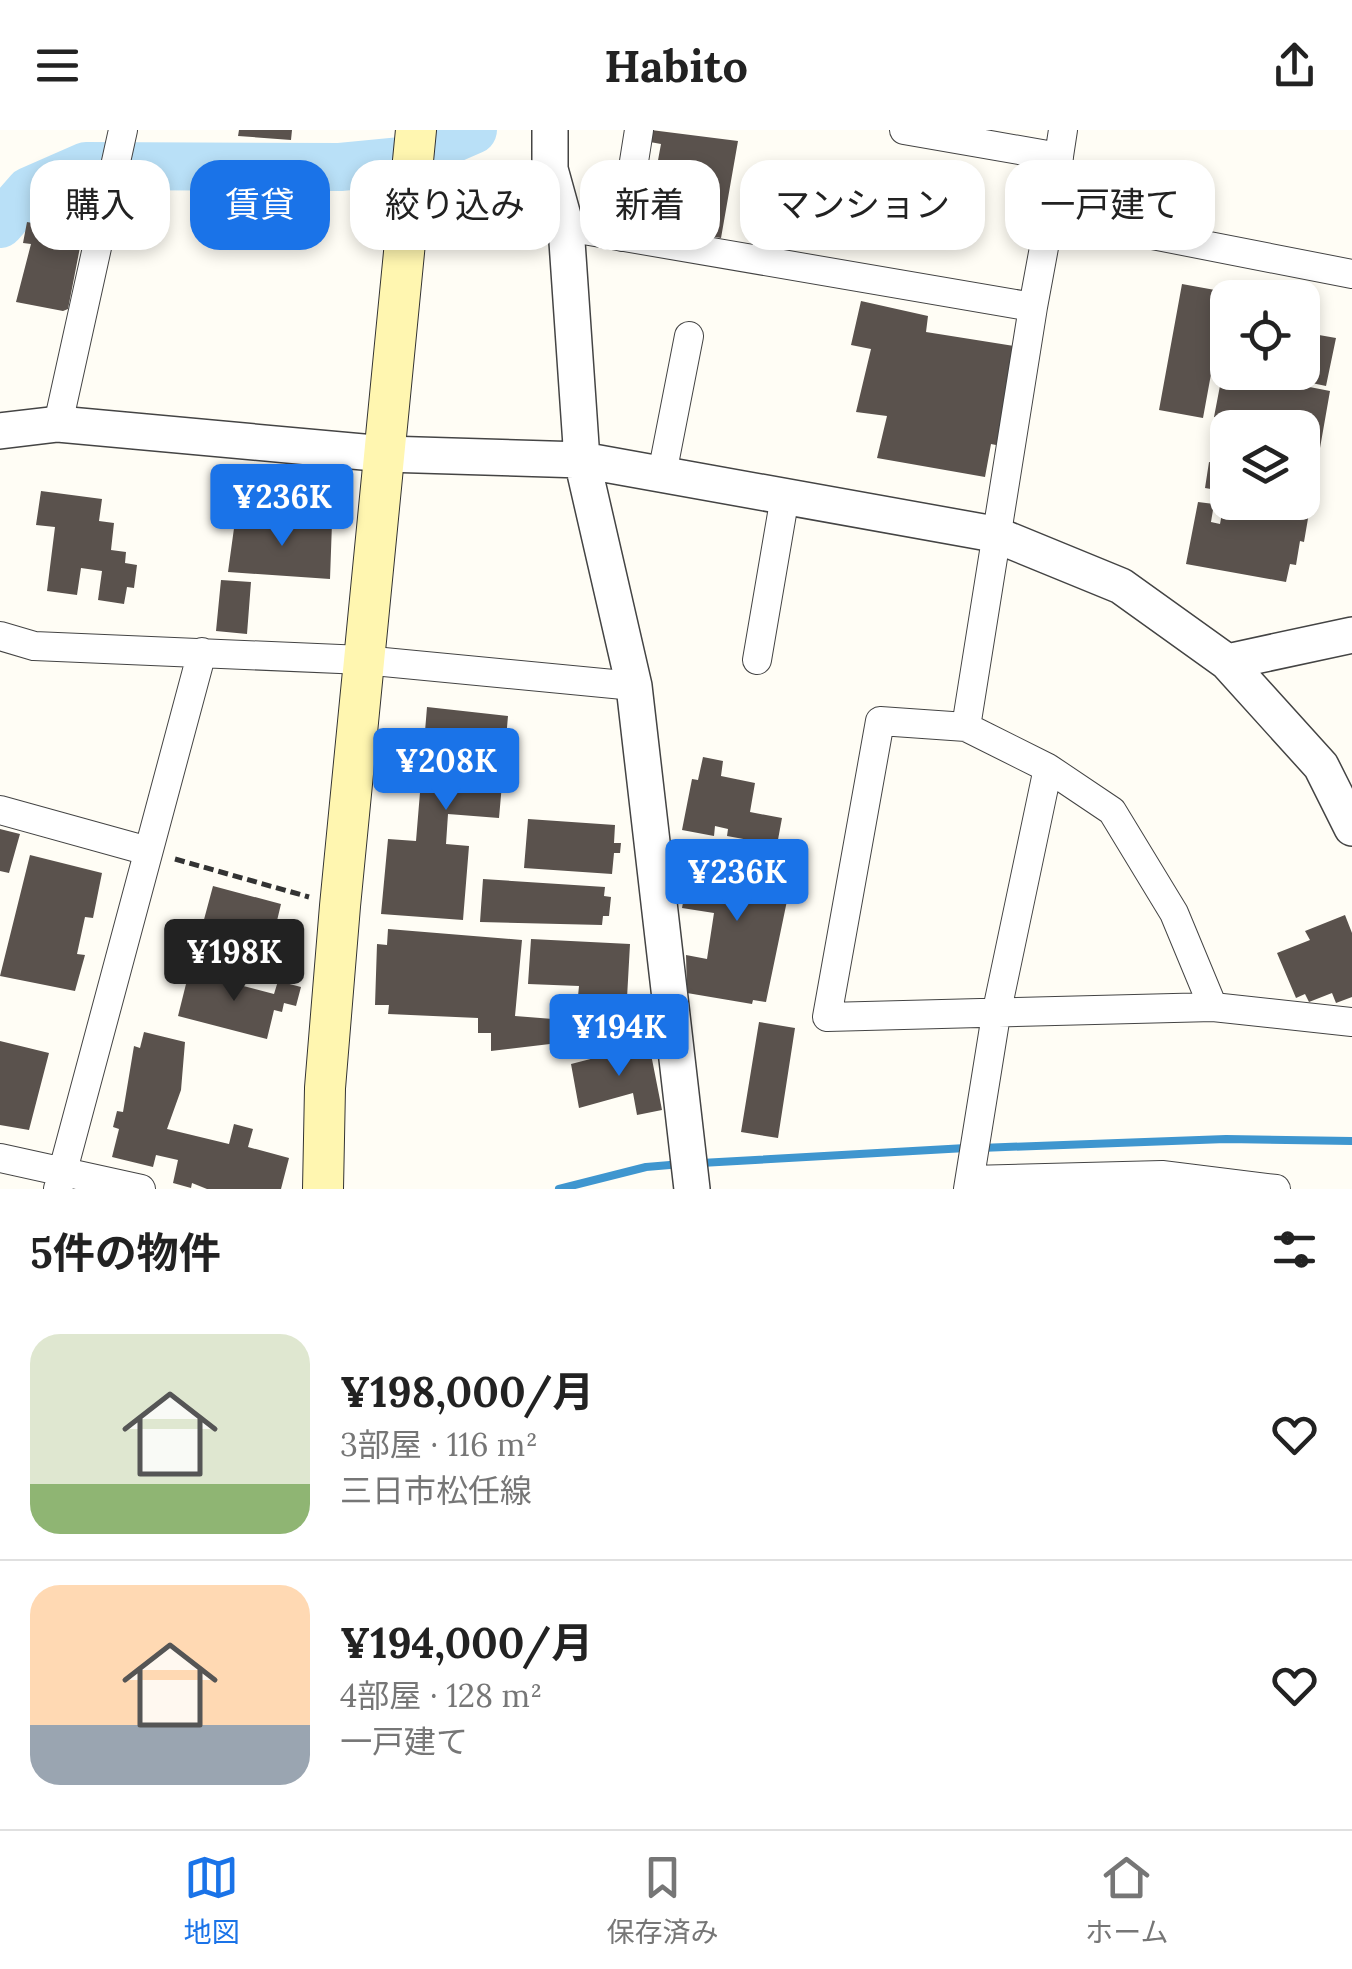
<!DOCTYPE html>
<html lang="ja">
<head>
<meta charset="utf-8">
<style>
	:root { --surface:#fff; --page:#f6f6f6; --text:#222; --muted:#767676; --line:#e0e0e0; --accent:#1a73e8 }
	body { margin:0; font-family:Lora,"Noto Sans JP",serif; background:var(--page); color:var(--text); height:100vh; display:flex; flex-direction:column; font-size:38px; white-space:nowrap }
	* { box-sizing:border-box; margin:0 }
	p { font-size:32px; color:var(--muted) }
	.icon { flex:none; width:55px; height:55px; fill:none; stroke:currentColor; stroke-width:2; stroke-linecap:round; stroke-linejoin:round }
	.map { position:relative; height:1059px; overflow:hidden }
	.side { display:flex; flex-direction:column; background:var(--surface); flex:1 }
	.side>* { flex:none }
	.hud { position:absolute; left:30px; top:30px; width:1292px; height:90px; display:flex; gap:20px }
	.buttons { position:absolute; left:1210px; top:150px; display:grid; gap:20px }
	.buttons a { display:grid; place-items:center; width:110px; height:110px; border-radius:20px; background:var(--surface); box-shadow:0 5px 15px #0003; font-size:50px }
	.price { position:absolute; translate:-50% -85px; padding:0 22px; border-radius:10px; background:var(--accent); color:#fff; font-size:32px; line-height:65px; filter:drop-shadow(0 2px 5px #0008) }
	.price::after { content:''; position:absolute; left:50%; top:60px; width:30px; height:22px; margin-left:-15px; background:inherit; clip-path:polygon(0 0,100% 0,50% 100%) }
	.price.current { background:#222; color:#fff }
	ul { padding:0; list-style:none }
	li { display:flex; align-items:center; gap:30px; height:250px; padding:0 30px }
	li+li { border-top:2px solid var(--line) }
	li span { display:grid; place-items:center; flex:none; width:280px; height:200px; border-radius:30px; color:#555 }
	li>.icon { margin-inline-start:auto }
	span .icon { width:120px; height:120px; fill:#fffc; stroke-width:1 }
	li b { font-size:42px }
	h2 { display:flex; justify-content:space-between; align-items:center; height:120px; padding:0 30px; font-size:42px }
	.pill { padding:0 35px; border-radius:30px; background:var(--surface); box-shadow:0 5px 15px #0003; font-size:35px; line-height:90px }
	.pill.current { background:var(--accent); color:#fff }
	header { display:flex; justify-content:space-between; align-items:center; height:130px; padding:0 30px; background:var(--surface); font-size:45px; font-weight:700 }
	.menu { display:flex; justify-content:space-around; align-items:center; height:140px; border-top:2px solid var(--line); background:var(--surface); font-size:28px; color:var(--muted) }
	.menu a { display:grid; justify-items:center; gap:5px }
	.menu .current { color:var(--accent) }
	.map>svg:first-child { display:block }
</style>
</head>
<body>
<header><svg class="icon" aria-label="menu" viewBox="0 0 24 24"><path d="M4 6h16M4 12h16M4 18h16"/></svg>Habito<svg class="icon" aria-label="share" viewBox="0 0 24 24"><path d="M12 15V3M7 8l5-5 5 5M5 13v7h14v-7"/></svg></header>
<div class="map">
<svg width="1352" height="1059" viewBox="0 0 1352 1059">
	<rect width="100%" height="100%" fill="#fffdf5"/>
	<g fill="none" stroke-linecap="round" stroke-linejoin="round">
		<path stroke="#3f96cf" stroke-width="8" d="M 980,1018 L 1226,1009 L 1352,1011
			M 701,1033 L 966,1018
			M 559,1059 L 646,1037 L 682,1034"/>
		<path stroke="#b9e0f7" stroke-width="48" d="M 0,94 L 29,61 L 86,36 L 340,37 L 402,31 L 473,0"/>
	</g>
	<path fill="#5a524d" d="M 239,0 L 292,0 L 291,10 L 238,6 Z
		M 651,0 L 738,11 L 721,108 L 646,95 L 661,14 L 650,12 Z
		M 27,92 L 70,100 L 68,109 L 81,112 L 68,179 L 63,181 L 16,172 L 31,114 L 23,113 Z
		M 1182,154 L 1226,162 L 1203,288 L 1159,280 Z
		M 861,171 L 928,186 L 926,202 L 1014,216 L 1001,316 L 991,314 L 985,347 L 877,328 L 887,286 L 856,282 L 871,219 L 851,215 Z
		M 1302,202 L 1336,208 L 1326,256 L 1269,244 L 1302,242 Z
		M 1223,240 L 1330,261 L 1320,318 L 1302,314 L 1302,298 L 1223,296 L 1224,289 L 1214,287 Z
		M 1302,327 L 1318,330 L 1304,412 L 1300,411 L 1296,435 L 1290,434 L 1286,452 L 1186,434 L 1198,372 L 1214,374 L 1211,392 L 1220,394 L 1224,372 L 1302,372 Z
		M 1209,332 L 1228,335 L 1228,362 L 1205,358 Z
		M 41,361 L 102,369 L 99,391 L 114,393 L 111,420 L 126,422 L 125,433 L 137,435 L 134,458 L 127,457 L 124,474 L 98,470 L 102,441 L 81,438 L 77,465 L 47,461 L 55,397 L 36,395 Z
		M 235,391 L 332,393 L 330,449 L 228,442 Z
		M 221,450 L 251,452 L 247,504 L 216,501 Z
		M 427,577 L 508,586 L 499,688 L 448,684 L 446,714 L 469,716 L 463,790 L 381,784 L 388,709 L 416,711 Z
		M 703,627 L 723,631 L 721,646 L 755,653 L 750,682 L 782,688 L 777,715 L 727,706 L 728,699 L 715,696 L 714,706 L 682,700 L 692,649 L 698,650 Z
		M 528,689 L 615,695 L 614,713 L 621,713 L 620,723 L 614,723 L 612,744 L 524,738 Z
		M 0,699 L 20,704 L 9,743 L 0,741 Z
		M 693,719 L 794,737 L 766,872 L 753,870 L 752,874 L 687,863 L 686,825 L 707,829 L 714,783 L 682,778 Z
		M 30,725 L 102,743 L 93,788 L 85,787 L 77,824 L 85,825 L 75,861 L 0,846 Z
		M 483,749 L 605,757 L 604,766 L 611,767 L 609,786 L 603,786 L 602,795 L 480,792 Z
		M 213,756 L 281,774 L 265,841 L 195,823 Z
		M 1345,785 L 1352,803 L 1352,867 L 1336,873 L 1332,863 L 1309,872 L 1305,864 L 1296,868 L 1277,823 L 1310,810 L 1305,801 Z
		M 388,799 L 522,810 L 515,886 L 553,889 L 550,914 L 491,921 L 491,903 L 478,903 L 478,888 L 388,884 L 389,875 L 375,875 L 377,814 L 387,815 Z
		M 531,809 L 630,814 L 627,868 L 578,866 L 579,856 L 528,854 Z
		M 189,842 L 274,864 L 278,851 L 301,857 L 296,876 L 284,873 L 282,882 L 274,880 L 267,909 L 178,886 Z
		M 759,892 L 795,898 L 778,1008 L 741,1002 Z
		M 144,902 L 185,912 L 181,960 L 167,999 L 229,1014 L 234,994 L 253,999 L 248,1017 L 289,1028 L 281,1059 L 207,1059 L 192,1053 L 191,1058 L 173,1053 L 178,1030 L 156,1025 L 153,1037 L 112,1027 L 119,999 L 113,997 L 117,981 L 123,982 L 134,916 L 140,918 Z
		M 0,911 L 49,923 L 29,1000 L 0,995 Z
		M 649,914 L 662,980 L 637,985 L 633,963 L 579,978 L 571,934 Z"/>
	<g fill="none" stroke-linecap="round" stroke-linejoin="round">
		<g stroke="#444" stroke-width="30">
			<path id="minor" d="M 904,0 L 1059,27
				M 1050,85 L 1063,0
				M 566,97 L 1033,177 L 966,597
				M 622,107 L 639,0
				M 1033,177 L 1050,85 L 1352,144
				M 58,294 L 123,0
				M 662,344 L 689,206
				M 0,506 L 34,516 L 363,530 L 634,556
				M 757,530 L 785,366
				M 0,680 L 148,721
				M 1213,877 L 1352,892
				M 0,1028 L 141,1059
				M 970,1050 L 1162,1045 L 1276,1059
				M 58,1059 L 202,522
				M 968,1059 L 996,885 L 1048,638 L 966,597 L 880,591 L 827,887 L 1213,877 L 1174,783 L 1112,681 L 1048,638"/>
		</g>
		<g stroke="#444" stroke-width="38">
			<path id="tertiary" d="M 550,0 L 550,39 L 566,97 L 582,330 L 634,556 L 692,1059
				M 0,301 L 58,294 L 385,324 L 582,330 L 994,404 L 1121,456 L 1227,532 L 1321,636 L 1352,698
				M 1227,532 L 1352,505"/>
		</g>
		<g stroke="#333" stroke-width="42">
			<path id="secondary" d="M 323,1059 L 325,958 L 340,776 L 416,0"/>
		</g>
		<path stroke="#333" stroke-width="5" stroke-dasharray="10 5" stroke-linecap="butt" d="M 175,729 L 309,767"/>
		<use href="#minor" stroke="#fff" stroke-width="28"/>
		<use href="#tertiary" stroke="#fff" stroke-width="35"/>
		<use href="#secondary" stroke="#fff6b0" stroke-width="40"/>
	</g>
</svg>
<div class="buttons">
<a><svg class="icon" aria-label="locate" viewBox="0 0 24 24"><circle cx="12" cy="12" r="6"/><path d="M12 2v4M12 18v4M2 12h4M18 12h4"/></svg></a>
<a><svg class="icon" aria-label="layers" viewBox="0 0 24 24"><path d="M12 4l9 5-9 5-9-5zM3 14l9 5 9-5"/></svg></a>
</div>
<b class="price" style="left:282px;top:419px">¥236K</b>
<b class="price" style="left:446px;top:683px">¥208K</b>
<b class="price" style="left:737px;top:794px">¥236K</b>
<b class="price current" style="left:234px;top:874px">¥198K</b>
<b class="price" style="left:619px;top:949px">¥194K</b>
<div class="hud">
<a class="pill">購入</a>
<a class="pill current">賃貸</a>
<a class="pill">絞り込み</a>
<a class="pill">新着</a>
<a class="pill">マンション</a>
<a class="pill">一戸建て</a>
</div>
</div>
<section class="side">
<h2>5件の物件<svg class="icon" aria-label="filters" viewBox="0 0 24 24"><path d="M4 7h16M4 17h16"/><circle cx="9" cy="7" r="2"/><circle cx="15" cy="17" r="2"/></svg></h2>
<ul>
<li><span style="background:linear-gradient(#dfe7d0 75%,#8fb573 0)"><svg class="icon" aria-label="home" viewBox="0 0 24 24"><path d="M3 11l9-7 9 7M6 9v11h12V9"/></svg></span><div><b>¥198,000/月</b><p>3部屋 · 116 m²</p><p>三日市松任線</p></div><svg class="icon" aria-label="heart" viewBox="0 0 24 24"><path d="M12 20l-8-8c-3-5 5-10 8-4 3-6 11-1 8 4z"/></svg></li>
<li><span style="background:linear-gradient(#ffd9b3 70%,#9aa5b1 0)"><svg class="icon" aria-label="home" viewBox="0 0 24 24"><path d="M3 11l9-7 9 7M6 9v11h12V9"/></svg></span><div><b>¥194,000/月</b><p>4部屋 · 128 m²</p><p>一戸建て</p></div><svg class="icon" aria-label="heart" viewBox="0 0 24 24"><path d="M12 20l-8-8c-3-5 5-10 8-4 3-6 11-1 8 4z"/></svg></li>
</ul>
</section>
<nav class="menu">
<a class="current"><svg class="icon" aria-label="map" viewBox="0 0 24 24"><path d="M3 6l6-2 6 2 6-2v14l-6 2-6-2-6 2zM9 4v14M15 6v14"/></svg>地図</a>
<a><svg class="icon" aria-label="saved" viewBox="0 0 24 24"><path d="M7 4h10v16l-5-4-5 4z"/></svg>保存済み</a>
<a><svg class="icon" aria-label="home" viewBox="0 0 24 24"><path d="M3 11l9-7 9 7M6 9v11h12V9"/></svg>ホーム</a>
</nav>
</body>
</html>
